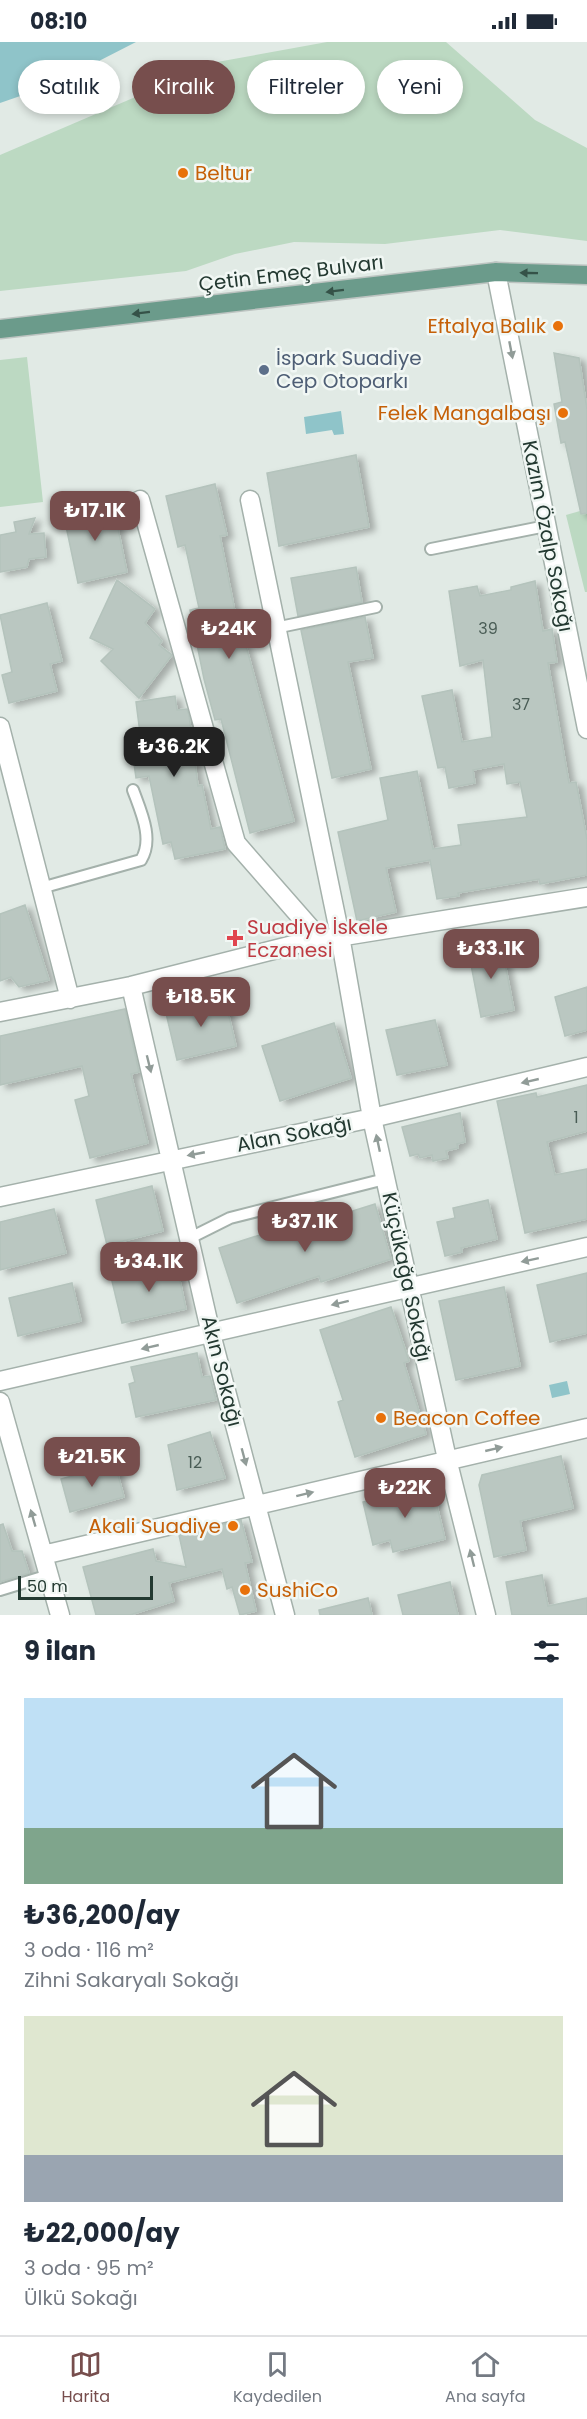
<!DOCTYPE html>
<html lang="tr">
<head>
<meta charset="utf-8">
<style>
	:root { --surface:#fff; --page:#f6f6f7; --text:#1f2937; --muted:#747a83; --line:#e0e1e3; --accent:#774e4d }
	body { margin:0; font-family:Poppins,sans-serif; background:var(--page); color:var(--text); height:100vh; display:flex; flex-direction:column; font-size:22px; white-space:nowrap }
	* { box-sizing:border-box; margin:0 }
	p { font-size:20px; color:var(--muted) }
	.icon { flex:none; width:33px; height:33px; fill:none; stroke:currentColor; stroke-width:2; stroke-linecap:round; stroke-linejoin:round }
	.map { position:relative; height:1573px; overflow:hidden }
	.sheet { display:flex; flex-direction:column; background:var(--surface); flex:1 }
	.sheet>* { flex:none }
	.top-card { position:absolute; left:18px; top:18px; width:552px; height:54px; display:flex; gap:12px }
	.scale { position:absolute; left:18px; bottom:15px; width:135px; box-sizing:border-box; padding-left:6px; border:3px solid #233931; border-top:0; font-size:16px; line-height:21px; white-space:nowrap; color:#233931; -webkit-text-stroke:4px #f1f7f4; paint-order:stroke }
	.price { position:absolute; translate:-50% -51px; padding:0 14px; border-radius:12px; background:var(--accent); color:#fff; font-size:20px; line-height:39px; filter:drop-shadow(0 2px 3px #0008) }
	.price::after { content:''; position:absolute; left:50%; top:36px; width:18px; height:14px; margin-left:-9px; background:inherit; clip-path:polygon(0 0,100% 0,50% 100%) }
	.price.current { background:#222; color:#fff }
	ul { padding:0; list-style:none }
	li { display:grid; align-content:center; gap:12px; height:318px; padding:0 24px }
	li span { display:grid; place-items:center; height:186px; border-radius:0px; color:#555 }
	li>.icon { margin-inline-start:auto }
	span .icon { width:108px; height:108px; fill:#fffc; stroke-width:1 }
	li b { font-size:26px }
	h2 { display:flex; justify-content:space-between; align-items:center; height:72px; padding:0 24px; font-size:26px }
	.chip { padding:0 21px; border-radius:27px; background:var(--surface); box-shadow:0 3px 9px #0003; font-size:21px; line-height:54px }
	.chip.current { background:var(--accent); color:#fff }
	.status { display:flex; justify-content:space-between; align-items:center; height:42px; padding:0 30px; background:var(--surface); direction:ltr }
	.status svg { height:16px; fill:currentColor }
	.tabs { display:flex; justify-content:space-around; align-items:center; height:84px; border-top:2px solid var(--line); background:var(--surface); font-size:16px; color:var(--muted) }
	.tabs a { display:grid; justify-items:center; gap:3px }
	.tabs .current { color:var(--accent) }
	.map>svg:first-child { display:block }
</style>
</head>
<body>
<div class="status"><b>08:10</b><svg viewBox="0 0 49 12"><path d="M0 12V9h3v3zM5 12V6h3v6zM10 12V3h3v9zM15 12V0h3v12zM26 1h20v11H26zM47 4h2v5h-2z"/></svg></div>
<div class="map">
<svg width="587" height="1573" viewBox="0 0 587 1573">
	<defs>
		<filter id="shadow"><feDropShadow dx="6" dy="3.5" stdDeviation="3" flood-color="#0004"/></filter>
	</defs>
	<rect width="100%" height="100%" fill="#e1eae5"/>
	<path fill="#bcd9c2" d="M 327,0 L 446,0 L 535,78 L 587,106 L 587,199 L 500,188 L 385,202 L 294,200 L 235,212 L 186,229 L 0,249 L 0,113 L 217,20 Z
		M 27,315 L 43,460 L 0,465 L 0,318 Z
		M 587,467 L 587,550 L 585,550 L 566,473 Z"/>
	<path fill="#8fc4c9" d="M 0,0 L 136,0 L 52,43 L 0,61 Z
		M 341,369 L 344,392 L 334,393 L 332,388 L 306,392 L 304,375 Z
		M 567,1339 L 570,1352 L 552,1356 L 549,1343 Z"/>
	<path fill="#bac7c1" stroke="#b4c3bc" stroke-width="1.5" filter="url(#shadow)" d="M 554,311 L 579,316 L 587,367 L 587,471 L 581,472 L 565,400 L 561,401 L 554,362 L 562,360 Z
		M 356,413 L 369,485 L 279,504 L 267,431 Z
		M 215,442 L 227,493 L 220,494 L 242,605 L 246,604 L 294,779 L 250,791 L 221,677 L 215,678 L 204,637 L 190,568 L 199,566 L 185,503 L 178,505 L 166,454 Z
		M 112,458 L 127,530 L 78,541 L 63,470 Z
		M 35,476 L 29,492 L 44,491 L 46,515 L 29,517 L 27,525 L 0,530 L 0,493 L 16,490 L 14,480 Z
		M 356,525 L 362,560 L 298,574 L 291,536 Z
		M 117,538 L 155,567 L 145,581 L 162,599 L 159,603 L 172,613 L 139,656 L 101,619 L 113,607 L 90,596 Z
		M 535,539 L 543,589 L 552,587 L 557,620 L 548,621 L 569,741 L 576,740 L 587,797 L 587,833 L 540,842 L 539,837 L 458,851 L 459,854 L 437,857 L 430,818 L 386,826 L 396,870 L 357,879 L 338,790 L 388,778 L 380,736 L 417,729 L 433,807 L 461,803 L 458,783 L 527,775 L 520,740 L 507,742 L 504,722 L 473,728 L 475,741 L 449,746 L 445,725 L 438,726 L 422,654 L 452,648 L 462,700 L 492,695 L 483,618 L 460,624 L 449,549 L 477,544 L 480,554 L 511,548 L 511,545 Z
		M 47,561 L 62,619 L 50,622 L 57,649 L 9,661 L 2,633 L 12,630 L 0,573 Z
		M 365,575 L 373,616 L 348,620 L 371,727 L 332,736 L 301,588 Z
		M 175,654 L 177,668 L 187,667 L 189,673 L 198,744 L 202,743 L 211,787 L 220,785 L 225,807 L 175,817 L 171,800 L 163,802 L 149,734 L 136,736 L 132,708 L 142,707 L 136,660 Z
		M 25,863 L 49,938 L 19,945 L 11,935 L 0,939 L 0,872 Z
		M 501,901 L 514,968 L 481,975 L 468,907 Z
		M 587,945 L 587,988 L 565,994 L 555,955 Z
		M 224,953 L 236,1004 L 177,1018 L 165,967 Z
		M 125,967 L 139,1030 L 131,1032 L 148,1101 L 90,1116 L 75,1058 L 89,1054 L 82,1024 L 0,1043 L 0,994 Z
		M 435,978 L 447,1023 L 397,1033 L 386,988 Z
		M 334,981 L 351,1036 L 280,1059 L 262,1004 Z
		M 587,1043 L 587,1089 L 547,1100 L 555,1133 L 587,1127 L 587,1177 L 525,1191 L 497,1059 L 536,1051 L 537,1055 Z
		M 460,1071 L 465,1100 L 457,1102 L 458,1106 L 446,1109 L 448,1116 L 433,1119 L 432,1113 L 420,1116 L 418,1112 L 410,1114 L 402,1085 Z
		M 152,1144 L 163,1189 L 107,1203 L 96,1158 Z
		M 488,1158 L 497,1197 L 461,1206 L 462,1210 L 445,1214 L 437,1180 L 455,1176 L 453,1166 Z
		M 375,1162 L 391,1217 L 321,1240 L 319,1234 L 237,1261 L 219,1206 L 291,1183 L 292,1188 Z
		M 54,1167 L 66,1211 L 0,1228 L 0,1180 Z
		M 176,1220 L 186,1267 L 122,1281 L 111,1235 Z
		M 587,1231 L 587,1291 L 550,1300 L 537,1243 Z
		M 72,1241 L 81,1279 L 18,1294 L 9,1256 Z
		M 504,1245 L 520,1324 L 456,1338 L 439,1259 Z
		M 391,1265 L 409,1319 L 404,1321 L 426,1392 L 355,1415 L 338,1360 L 343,1358 L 320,1288 Z
		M 197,1311 L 202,1335 L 210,1334 L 216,1358 L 136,1375 L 129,1342 L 135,1340 L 131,1325 Z
		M 210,1390 L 225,1436 L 177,1448 L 168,1403 Z
		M 561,1414 L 573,1466 L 520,1479 L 526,1508 L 494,1515 L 479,1443 L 482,1433 Z
		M 115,1422 L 124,1455 L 70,1470 L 61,1437 Z
		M 432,1443 L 445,1497 L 393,1510 L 390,1498 L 373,1503 L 363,1460 Z
		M 241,1478 L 252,1520 L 245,1521 L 256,1569 L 240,1573 L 232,1545 L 227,1547 L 222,1527 L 169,1541 L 174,1559 L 130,1573 L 96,1573 L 83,1525 L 153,1507 L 156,1519 L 186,1525 L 179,1493 Z
		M 3,1482 L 12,1509 L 22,1509 L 29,1531 L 0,1540 L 0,1483 Z
		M 542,1533 L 548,1564 L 587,1556 L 587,1573 L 512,1573 L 506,1540 Z
		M 450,1540 L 458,1573 L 403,1573 L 398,1553 Z
		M 368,1556 L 372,1573 L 320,1573 L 319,1568 Z"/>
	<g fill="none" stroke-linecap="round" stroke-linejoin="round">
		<g stroke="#a4b1ab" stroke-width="14">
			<path id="lane" d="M 431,507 L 546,484
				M 275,586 L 376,565
				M 41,846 L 141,818 C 154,797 141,770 133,748
				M 190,1196 L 230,1176 L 385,1137
				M 0,1548 L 49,1533"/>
		</g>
		<g stroke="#a4b1ab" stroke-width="21">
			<path id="street" d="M 496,230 L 587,687
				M 140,458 L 236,801 L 320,897
				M 250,458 L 340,894 L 372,1076 L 447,1417 L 486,1573
				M 0,685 L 70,957
				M 131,944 L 211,1292 L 285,1573
				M 0,970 L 131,944 L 301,901 L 587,855
				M 0,1155 L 372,1076 L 587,1025
				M 0,1339 L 587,1205
				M 0,1360 L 60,1573
				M 43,1513 L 587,1386"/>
		</g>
		<g stroke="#bdc4c1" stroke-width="21">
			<path id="primary" d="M 0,287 L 496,230 L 587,233"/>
		</g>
		<use href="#lane" stroke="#fff" stroke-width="10"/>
		<use href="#street" stroke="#fff" stroke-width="18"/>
		<use href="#primary" stroke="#6b9b8b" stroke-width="18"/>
	</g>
	<defs><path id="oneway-solid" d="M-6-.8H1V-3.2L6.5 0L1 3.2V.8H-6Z" transform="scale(1.5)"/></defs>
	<g fill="#355248">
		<use href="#oneway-solid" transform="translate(529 231) rotate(-179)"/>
		<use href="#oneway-solid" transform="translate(335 249) rotate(173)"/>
		<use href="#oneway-solid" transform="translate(141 271) rotate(173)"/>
	</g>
	<g fill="#919c98">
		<use href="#oneway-solid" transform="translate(511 308) rotate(79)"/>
		<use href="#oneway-solid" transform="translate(149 1022) rotate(76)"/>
		<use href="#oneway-solid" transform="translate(530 1039) rotate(167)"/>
		<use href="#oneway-solid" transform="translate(378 1101) rotate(-102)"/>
		<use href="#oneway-solid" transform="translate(196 1112) rotate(169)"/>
		<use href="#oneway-solid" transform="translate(530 1218) rotate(168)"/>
		<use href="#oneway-solid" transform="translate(340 1261) rotate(166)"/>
		<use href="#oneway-solid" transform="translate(150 1305) rotate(167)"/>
		<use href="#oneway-solid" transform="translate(494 1407) rotate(-13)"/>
		<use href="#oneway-solid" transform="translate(244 1415) rotate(75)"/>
		<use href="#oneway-solid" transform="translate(305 1452) rotate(-14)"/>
		<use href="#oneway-solid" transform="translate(33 1476) rotate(-106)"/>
		<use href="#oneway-solid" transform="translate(472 1516) rotate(-104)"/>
	</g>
	<g fill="#e8710a" stroke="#f1f7f4" stroke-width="2">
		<circle cx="183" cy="131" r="6"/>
		<circle cx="558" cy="284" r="6"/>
		<circle cx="563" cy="371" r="6"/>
		<circle cx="381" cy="1376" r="6"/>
		<circle cx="233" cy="1484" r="6"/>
		<circle cx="245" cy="1548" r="6"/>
	</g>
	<circle fill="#5c6f8a" stroke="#f1f7f4" stroke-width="2" cx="264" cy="328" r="6"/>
	<path fill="#e0444e" stroke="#f1f7f4" stroke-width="2" d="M232 887h6v6h6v6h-6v6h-6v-6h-6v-6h6z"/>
	<g text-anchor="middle" stroke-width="5" stroke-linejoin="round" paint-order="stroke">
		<g font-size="16" fill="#495c55">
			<text x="488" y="592">39</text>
			<text x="521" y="668">37</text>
			<text x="576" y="1081">1</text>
			<text x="195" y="1426">12</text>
		</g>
		<g font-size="20" fill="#c56008" stroke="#f1f7f4" text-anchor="start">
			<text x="195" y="138">Beltur</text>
			<text x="546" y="291" text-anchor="end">Eftalya Balık</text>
			<text x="551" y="378" text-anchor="end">Felek Mangalbaşı</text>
			<text x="393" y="1383">Beacon Coffee</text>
			<text x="221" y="1491" text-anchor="end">Akali Suadiye</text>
			<text x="257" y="1555">SushiCo</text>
		</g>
		<g font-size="20" fill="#233931" stroke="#f1f7f4">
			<text transform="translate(291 231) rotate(-7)" y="7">Çetin Emeç Bulvarı</text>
			<text transform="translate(548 494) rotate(79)" y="7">Kazım Özalp Sokağı</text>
			<text transform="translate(294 1092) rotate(-11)" y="7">Alan Sokağı</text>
			<text transform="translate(407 1235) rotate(78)" y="7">Küçükağa Sokağı</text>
			<text transform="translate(222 1329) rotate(76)" y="7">Akın Sokağı</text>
		</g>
		<g font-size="20" fill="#4e5e75" stroke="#f1f7f4" text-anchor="start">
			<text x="276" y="323">İspark Suadiye<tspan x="276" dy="23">Cep Otoparkı</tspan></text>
		</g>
		<g font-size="20" fill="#be3a42" stroke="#f1f7f4" text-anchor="start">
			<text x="247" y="892">Suadiye İskele<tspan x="247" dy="23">Eczanesi</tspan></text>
		</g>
	</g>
</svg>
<div class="scale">50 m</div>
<b class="price" style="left:95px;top:500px">₺17.1K</b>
<b class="price" style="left:229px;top:618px">₺24K</b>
<b class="price current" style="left:174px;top:736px">₺36.2K</b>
<b class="price" style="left:491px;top:938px">₺33.1K</b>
<b class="price" style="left:201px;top:986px">₺18.5K</b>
<b class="price" style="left:305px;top:1211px">₺37.1K</b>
<b class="price" style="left:149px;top:1251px">₺34.1K</b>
<b class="price" style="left:92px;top:1446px">₺21.5K</b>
<b class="price" style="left:405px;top:1477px">₺22K</b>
<div class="top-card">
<a class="chip">Satılık</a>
<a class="chip current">Kiralık</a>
<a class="chip">Filtreler</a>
<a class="chip">Yeni</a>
</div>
</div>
<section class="sheet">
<h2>9 ilan<svg class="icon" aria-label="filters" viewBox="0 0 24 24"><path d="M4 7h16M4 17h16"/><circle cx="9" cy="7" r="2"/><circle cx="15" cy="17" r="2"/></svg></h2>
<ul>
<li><span style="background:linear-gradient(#bfe0f5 70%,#7fa58c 0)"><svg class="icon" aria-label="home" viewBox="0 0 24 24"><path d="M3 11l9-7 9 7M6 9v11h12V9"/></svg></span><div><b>₺36,200/ay</b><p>3 oda · 116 m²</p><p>Zihni Sakaryalı Sokağı</p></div></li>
<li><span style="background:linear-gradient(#dfe7d0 75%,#9aa5b1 0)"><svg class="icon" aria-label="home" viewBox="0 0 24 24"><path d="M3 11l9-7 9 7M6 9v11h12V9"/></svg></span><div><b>₺22,000/ay</b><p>3 oda · 95 m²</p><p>Ülkü Sokağı</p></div></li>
</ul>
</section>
<nav class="tabs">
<a class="current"><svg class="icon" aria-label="map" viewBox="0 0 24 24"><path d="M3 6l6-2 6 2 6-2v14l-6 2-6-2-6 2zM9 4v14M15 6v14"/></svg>Harita</a>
<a><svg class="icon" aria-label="saved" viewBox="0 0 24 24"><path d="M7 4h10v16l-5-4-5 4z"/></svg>Kaydedilen</a>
<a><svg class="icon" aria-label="home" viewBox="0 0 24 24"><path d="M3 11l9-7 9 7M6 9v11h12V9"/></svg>Ana sayfa</a>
</nav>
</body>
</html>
